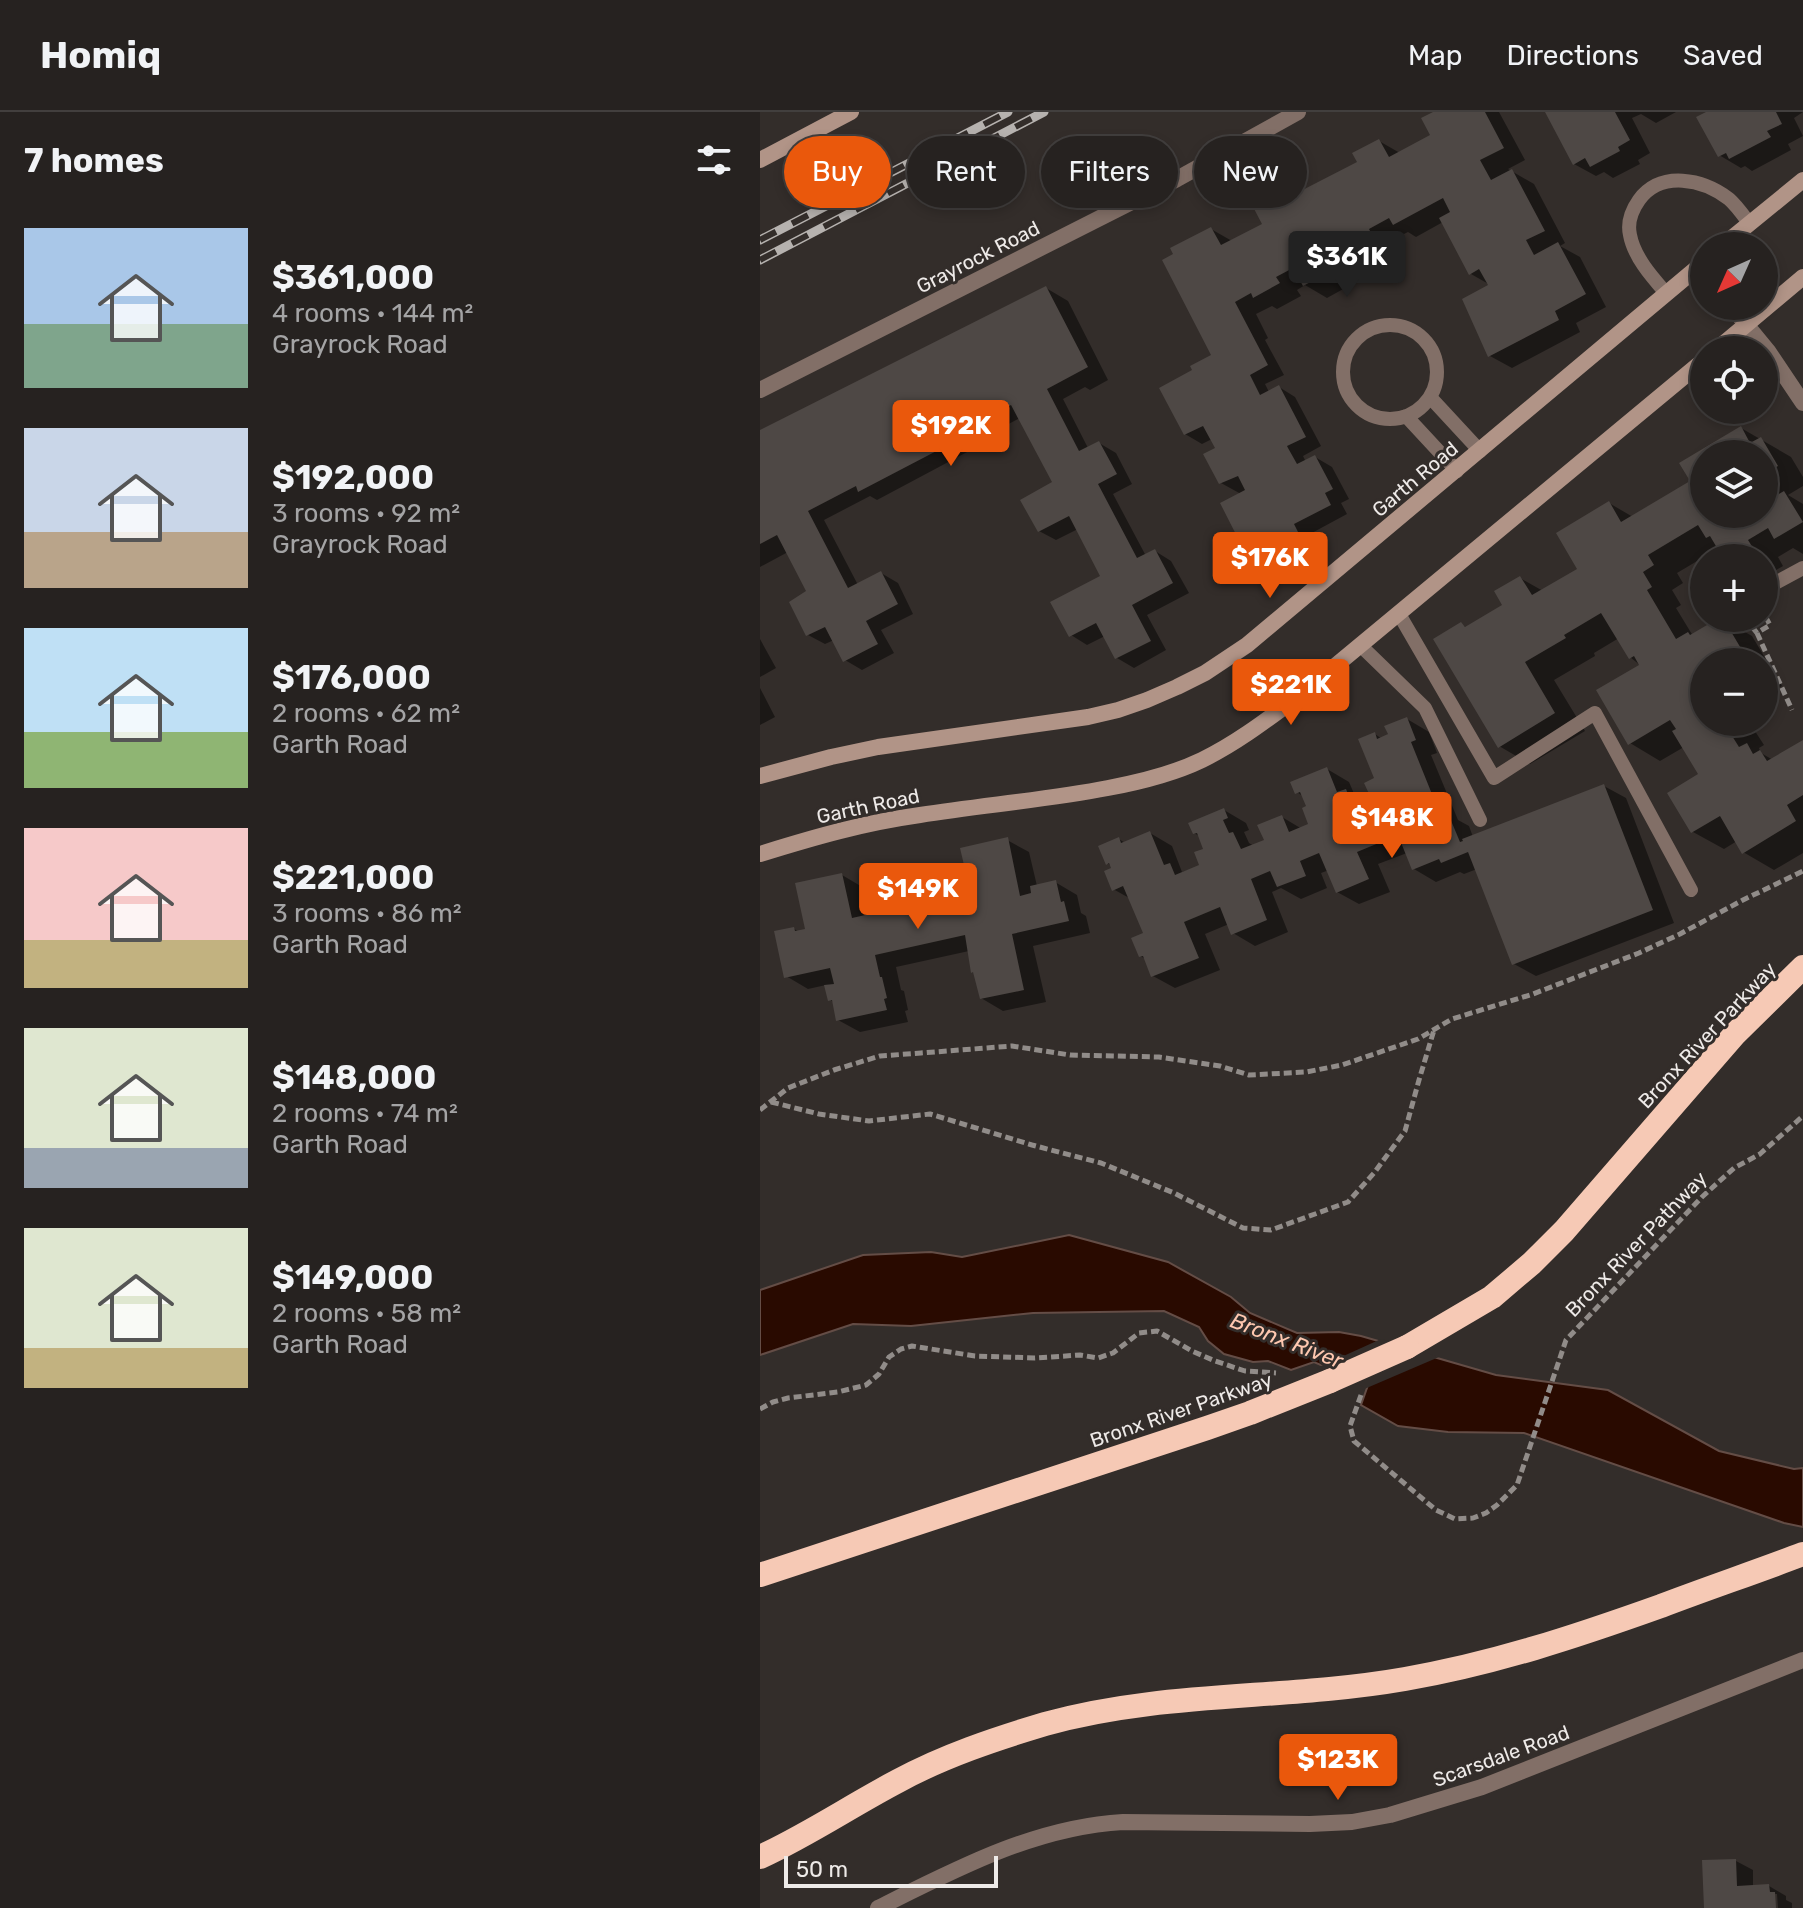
<!DOCTYPE html>
<html lang="en">
<head>
<meta charset="utf-8">
<style>
	:root { --surface:#262220; --page:#2e2a29; --text:#f1f3f6; --muted:#a4a4a5; --line:#423f3e; --accent:#ea580c }
	body { margin:0; font-family:Rubik,sans-serif; background:var(--page); color:var(--text); height:100vh; display:flex; flex-direction:column; font-size:30px; white-space:nowrap }
	* { box-sizing:border-box; margin:0 }
	p { font-size:26px; color:var(--muted) }
	.icon { flex:none; width:44px; height:44px; fill:none; stroke:currentColor; stroke-width:2; stroke-linecap:round; stroke-linejoin:round }
	.map { position:relative; flex:1; overflow:hidden }
	.side { display:flex; flex-direction:column; background:var(--surface); width:760px }
	.side>* { flex:none }
	.top-card { position:absolute; left:24px; top:24px; width:760px; height:72px; display:flex; gap:16px }
	.needle { width:52px; rotate:225deg }
	.buttons { position:absolute; left:930px; top:120px; display:grid; gap:16px }
	.buttons a { display:grid; place-items:center; width:88px; height:88px; border-radius:50%; background:var(--surface); box-shadow:0 4px 12px #0003,0 0 0 2px var(--line); font-size:40px }
	.scale { position:absolute; left:24px; bottom:20px; width:214px; box-sizing:border-box; padding-left:8px; border:4px solid #eeeae8; border-top:0; font-size:22px; line-height:28px; white-space:nowrap; color:#eeeae8; -webkit-text-stroke:6px #332d2a; paint-order:stroke }
	.price { position:absolute; translate:-50% -68px; padding:0 18px; border-radius:8px; background:var(--accent); color:#fff; font-size:26px; line-height:52px; filter:drop-shadow(0 2px 4px #0008) }
	.price::after { content:''; position:absolute; left:50%; top:48px; width:24px; height:18px; margin-left:-12px; background:inherit; clip-path:polygon(0 0,100% 0,50% 100%) }
	.price.current { background:#222; color:#fff }
	ul { padding:0; list-style:none }
	li { display:flex; align-items:center; gap:24px; height:200px; padding:0 24px }
	li span { display:grid; place-items:center; flex:none; width:224px; height:160px; border-radius:0px; color:#555 }
	li>.icon { margin-inline-start:auto }
	span .icon { width:96px; height:96px; fill:#fffc; stroke-width:1 }
	li b { font-size:34px }
	h2 { display:flex; justify-content:space-between; align-items:center; height:96px; padding:0 24px; font-size:34px }
	.chip { padding:0 28px; border-radius:36px; background:var(--surface); box-shadow:0 4px 12px #0003,0 0 0 2px var(--line); font-size:28px; line-height:72px }
	.chip.current { background:var(--accent); color:#fff }
	header { display:flex; align-items:center; gap:48px; box-sizing:border-box; height:112px; padding:0 40px; background:var(--surface); border-bottom:2px solid var(--line) }
	header strong { font-size:38px }
	nav { display:flex; gap:44px; margin-inline-start:auto; font-size:28px }
	main { display:flex; flex:1; min-height:0 }
	.map>svg:first-child { display:block }
</style>
</head>
<body>
<header>
<strong>Homiq</strong>
<nav><a>Map</a><a>Directions</a><a>Saved</a></nav>
</header>
<main>
<section class="side">
<h2>7 homes<svg class="icon" aria-label="filters" viewBox="0 0 24 24"><path d="M4 7h16M4 17h16"/><circle cx="9" cy="7" r="2"/><circle cx="15" cy="17" r="2"/></svg></h2>
<ul>
<li><span style="background:linear-gradient(#a9c7e8 60%,#7fa58c 0)"><svg class="icon" aria-label="home" viewBox="0 0 24 24"><path d="M3 11l9-7 9 7M6 9v11h12V9"/></svg></span><div><b>$361,000</b><p>4 rooms · 144 m²</p><p>Grayrock Road</p></div></li>
<li><span style="background:linear-gradient(#c9d6e8 65%,#b9a48a 0)"><svg class="icon" aria-label="home" viewBox="0 0 24 24"><path d="M3 11l9-7 9 7M6 9v11h12V9"/></svg></span><div><b>$192,000</b><p>3 rooms · 92 m²</p><p>Grayrock Road</p></div></li>
<li><span style="background:linear-gradient(#bfe0f5 65%,#8fb573 0)"><svg class="icon" aria-label="home" viewBox="0 0 24 24"><path d="M3 11l9-7 9 7M6 9v11h12V9"/></svg></span><div><b>$176,000</b><p>2 rooms · 62 m²</p><p>Garth Road</p></div></li>
<li><span style="background:linear-gradient(#f6c9c9 70%,#c2b280 0)"><svg class="icon" aria-label="home" viewBox="0 0 24 24"><path d="M3 11l9-7 9 7M6 9v11h12V9"/></svg></span><div><b>$221,000</b><p>3 rooms · 86 m²</p><p>Garth Road</p></div></li>
<li><span style="background:linear-gradient(#dfe7d0 75%,#9aa5b1 0)"><svg class="icon" aria-label="home" viewBox="0 0 24 24"><path d="M3 11l9-7 9 7M6 9v11h12V9"/></svg></span><div><b>$148,000</b><p>2 rooms · 74 m²</p><p>Garth Road</p></div></li>
<li><span style="background:linear-gradient(#dfe7d0 75%,#c2b280 0)"><svg class="icon" aria-label="home" viewBox="0 0 24 24"><path d="M3 11l9-7 9 7M6 9v11h12V9"/></svg></span><div><b>$149,000</b><p>2 rooms · 58 m²</p><p>Garth Road</p></div></li>
</ul>
</section>
<div class="map">
<svg width="1043" height="1796" viewBox="0 0 1043 1796">
	<rect width="100%" height="100%" fill="#332d2a"/>
	<path fill="#290a00" stroke="#644d46" stroke-width="2" d="M 309,1123 L 408,1150 L 471,1185 L 490,1201 L 537,1221 L 579,1220 L 601,1224 L 736,1263 L 848,1278 L 959,1339 L 1034,1357 L 1043,1356 L 1043,1415 L 1024,1411 L 764,1321 L 688,1320 L 638,1314 L 601,1293 L 608,1273 L 554,1250 L 531,1258 L 508,1249 L 493,1250 L 464,1242 L 448,1229 L 439,1215 L 404,1199 L 273,1201 L 151,1214 L 93,1212 L 0,1243 L 0,1178 L 103,1143 L 171,1140 L 202,1145 Z"/>
	<path fill="#332d2a" d="M 621,1227 L 679,1245 L 602,1278 L 604,1275 L 557,1256 Z"/>
	<path fill="#0007" fill-rule="evenodd" d="M 677,0 L 739,0 L 765,48 L 748,57 L 774,72 L 805,131 L 800,134 L 820,145 L 846,195 L 816,211 L 820,220 L 752,256 L 730,244 L 732,174 L 711,162 L 683,110 L 656,125 L 648,120 L 630,129 L 639,146 L 567,186 L 545,173 L 537,178 L 541,184 L 517,197 L 512,194 L 496,202 L 508,226 L 505,228 L 524,263 L 505,272 L 509,280 L 519,275 L 535,285 L 561,334 L 543,344 L 546,350 L 555,345 L 572,355 L 589,387 L 581,391 L 587,402 L 550,422 L 554,430 L 506,454 L 490,444 L 481,382 L 461,371 L 458,337 L 452,327 L 442,332 L 425,322 L 435,259 L 454,244 L 451,117 L 472,129 L 505,112 L 520,81 L 530,87 L 599,51 L 619,29 L 640,41 L 673,24 Z
		M 787,0 L 916,0 L 896,11 L 881,2 L 872,6 L 890,41 L 878,48 L 880,52 L 853,66 L 844,60 L 836,64 L 814,52 Z
		M 950,0 L 1043,0 L 1034,6 L 1043,24 L 1028,32 L 1031,38 L 992,59 L 985,54 L 981,56 L 959,43 Z
		M 286,176 L 308,189 L 348,268 L 330,278 L 325,275 L 303,287 L 328,336 L 339,331 L 356,341 L 372,372 L 353,382 L 386,444 L 395,439 L 411,449 L 429,481 L 387,503 L 406,538 L 374,556 L 357,546 L 345,524 L 327,533 L 311,523 L 343,465 L 318,417 L 296,428 L 279,419 L 294,371 L 260,306 L 222,326 L 224,331 L 117,388 L 110,384 L 64,408 L 98,473 L 121,461 L 138,471 L 153,502 L 121,518 L 134,541 L 102,558 L 85,548 L 74,528 L 65,532 L 48,523 L 49,479 L 28,440 L 0,455 L 0,321 Z
		M 981,316 L 1031,345 L 1043,365 L 1043,374 L 1028,383 L 1043,392 L 1043,442 L 1033,436 L 1018,445 L 1023,454 L 1004,465 L 1004,446 L 965,446 L 959,436 L 917,461 L 923,471 L 912,478 L 921,493 L 916,496 L 933,524 L 962,507 L 992,524 L 1022,574 L 1004,584 L 1004,550 L 944,550 L 944,610 L 986,610 L 991,613 L 1004,633 L 999,636 L 1001,641 L 1013,648 L 1043,630 L 1043,741 L 1014,758 L 983,740 L 977,729 L 964,737 L 933,720 L 941,663 L 924,635 L 900,649 L 870,631 L 881,554 L 870,545 L 859,526 L 834,541 L 835,544 L 794,568 L 825,619 L 770,652 L 739,634 L 701,512 L 707,516 L 745,494 L 760,466 L 783,479 L 820,457 L 849,391 L 873,405 L 933,370 L 922,351 ZM 944,342 L 1004,342 L 1004,402 L 944,402 Z
		M 0,527 L 16,556 L 0,565 Z
		M 0,576 L 15,605 L 0,613 Z
		M 647,607 L 669,620 L 677,641 L 671,643 L 698,708 L 709,714 L 713,725 L 844,674 L 866,686 L 914,811 L 776,864 L 754,852 L 717,757 L 704,762 L 700,760 L 676,770 L 654,757 L 647,741 L 618,752 L 630,780 L 599,792 L 577,780 L 569,758 L 561,761 L 567,776 L 541,787 L 521,776 L 512,780 L 528,820 L 495,834 L 473,821 L 469,812 L 445,822 L 460,858 L 415,876 L 393,864 L 386,847 L 380,844 L 385,822 L 371,787 L 353,777 L 352,754 L 347,751 L 359,727 L 365,731 L 390,721 L 412,734 L 422,760 L 442,754 L 446,738 L 441,725 L 434,721 L 464,698 L 486,711 L 489,718 L 484,720 L 489,731 L 494,734 L 506,729 L 522,705 L 542,717 L 551,713 L 548,695 L 544,685 L 537,680 L 567,657 L 589,670 L 595,684 L 604,689 L 613,686 L 617,667 L 615,622 L 622,627 Z
		M 247,728 L 269,740 L 277,774 L 295,770 L 317,783 L 321,801 L 326,804 L 330,821 L 273,834 L 286,890 L 243,899 L 221,886 L 209,839 L 136,855 L 141,878 L 144,879 L 148,898 L 145,899 L 148,910 L 100,920 L 78,908 L 75,891 L 69,887 L 66,873 L 48,877 L 26,864 L 34,817 L 40,820 L 48,818 L 82,763 L 104,776 L 110,804 L 215,781 Z
		M 976,1749 L 993,1758 L 993,1775 L 1009,1774 L 1026,1784 L 1026,1788 L 1032,1791 L 1032,1796 L 1018,1796 L 1017,1782 L 1013,1782 L 1014,1796 L 946,1796 Z"/>
	<path fill="#4e4845" d="M 673,0 L 725,0 L 744,36 L 720,48 L 731,68 L 752,57 L 785,119 L 766,128 L 774,143 L 798,130 L 826,182 L 795,199 L 799,208 L 728,245 L 702,187 L 728,173 L 719,157 L 709,163 L 679,106 L 690,100 L 683,86 L 633,113 L 629,106 L 609,117 L 618,134 L 543,174 L 533,156 L 516,165 L 520,171 L 493,186 L 491,181 L 475,190 L 508,253 L 490,263 L 500,283 L 519,273 L 546,325 L 527,334 L 528,336 L 537,352 L 555,343 L 573,377 L 565,381 L 571,393 L 534,412 L 538,420 L 488,446 L 460,391 L 485,378 L 478,364 L 459,372 L 443,342 L 455,336 L 443,314 L 424,323 L 399,276 L 432,258 L 430,254 L 451,243 L 402,148 L 413,142 L 410,136 L 451,115 L 461,133 L 502,112 L 492,93 L 520,79 L 525,87 L 597,50 L 592,41 L 619,27 L 629,45 L 670,23 L 661,6 Z
		M 785,0 L 855,0 L 870,28 L 858,35 L 860,39 L 830,55 L 825,46 L 813,53 Z
		M 946,0 L 1016,0 L 1022,12 L 1007,19 L 1011,25 L 969,47 L 966,41 L 958,45 L 936,5 Z
		M 286,174 L 328,255 L 287,277 L 319,339 L 339,329 L 357,362 L 338,372 L 377,446 L 395,437 L 413,471 L 372,493 L 391,529 L 355,547 L 336,511 L 309,525 L 290,490 L 340,464 L 309,404 L 278,420 L 260,388 L 292,370 L 251,293 L 206,317 L 209,322 L 98,380 L 96,374 L 48,399 L 88,476 L 121,459 L 138,492 L 106,509 L 118,532 L 83,550 L 65,515 L 46,524 L 29,490 L 46,479 L 17,423 L 0,432 L 0,318 Z
		M 981,314 L 990,331 L 1001,325 L 1018,354 L 1004,362 L 1004,342 L 944,342 L 944,402 L 1004,402 L 1004,381 L 1008,388 L 1024,379 L 1043,410 L 1014,427 L 1008,416 L 988,428 L 993,436 L 977,446 L 963,446 L 950,424 L 946,426 L 938,413 L 888,443 L 894,453 L 883,460 L 892,475 L 887,478 L 916,527 L 928,520 L 930,523 L 959,506 L 963,506 L 989,550 L 944,550 L 944,610 L 971,610 L 974,616 L 969,619 L 979,635 L 987,631 L 993,642 L 1000,638 L 1007,649 L 1043,628 L 1043,683 L 1027,693 L 1036,709 L 982,742 L 960,704 L 931,721 L 907,681 L 938,662 L 912,619 L 916,617 L 910,608 L 868,633 L 836,578 L 879,553 L 874,544 L 869,547 L 841,501 L 804,523 L 806,526 L 765,550 L 795,601 L 738,636 L 673,527 L 701,510 L 705,515 L 742,493 L 734,479 L 760,464 L 772,483 L 817,457 L 796,421 L 849,389 L 861,410 L 930,369 L 919,351 Z
		M 647,605 L 656,628 L 651,630 L 680,702 L 687,699 L 700,730 L 703,729 L 702,727 L 844,672 L 893,798 L 752,853 L 708,740 L 681,751 L 679,747 L 652,758 L 638,723 L 597,740 L 609,767 L 576,781 L 559,741 L 540,749 L 546,764 L 517,775 L 510,759 L 491,767 L 507,808 L 471,823 L 460,795 L 424,810 L 439,846 L 391,865 L 383,844 L 379,845 L 371,826 L 383,821 L 363,774 L 352,779 L 344,759 L 351,756 L 349,751 L 346,753 L 338,734 L 359,725 L 361,731 L 390,719 L 404,753 L 410,751 L 415,763 L 439,753 L 434,740 L 443,737 L 437,721 L 433,722 L 428,711 L 464,696 L 468,706 L 463,708 L 469,721 L 473,720 L 481,737 L 504,728 L 497,713 L 522,703 L 529,720 L 548,712 L 542,696 L 546,694 L 540,680 L 535,682 L 530,670 L 567,655 L 577,680 L 586,677 L 592,692 L 610,684 L 604,671 L 614,666 L 598,627 L 615,620 L 617,627 L 628,622 L 624,614 Z
		M 248,725 L 260,784 L 271,781 L 270,774 L 296,768 L 301,790 L 304,789 L 309,809 L 252,822 L 264,878 L 220,887 L 213,860 L 211,861 L 205,823 L 115,843 L 120,865 L 122,865 L 127,886 L 124,887 L 127,898 L 76,909 L 72,888 L 68,889 L 64,873 L 74,872 L 70,856 L 24,866 L 14,819 L 34,815 L 35,819 L 45,817 L 35,771 L 82,761 L 92,806 L 212,779 L 207,753 L 204,753 L 200,736 Z
		M 976,1747 L 977,1774 L 1009,1772 L 1010,1780 L 1015,1780 L 1016,1796 L 944,1796 L 942,1748 Z"/>
	<g fill="none" stroke-linecap="round" stroke-linejoin="round">
		<path stroke="#918c89" stroke-width="5" stroke-dasharray="8 4" stroke-linecap="butt" d="M 985,506 L 997,521 L 1010,513 L 1004,502
			M 997,521 L 1032,598
			M 11,990 L 59,1002 L 109,1009 L 170,1002 L 272,1033 L 341,1051 L 414,1081 L 483,1116 L 511,1118 L 588,1090 L 614,1061 L 645,1019 L 659,968 L 674,918
			M 0,998 L 28,976 L 74,958 L 120,944 L 161,941 L 252,934 L 310,943 L 399,945 L 460,954 L 489,963 L 546,960 L 582,953 L 658,927 L 692,907 L 773,882 L 879,841 L 920,822 L 983,788 L 1043,759
			M 601,1283 L 590,1314 L 594,1329 L 676,1398 L 695,1407 L 713,1406 L 726,1401 L 737,1393 L 757,1373 L 806,1228 L 942,1085 L 974,1056 L 1000,1042 L 1043,1004
			M 0,1297 L 13,1290 L 28,1286 L 78,1280 L 106,1273 L 119,1262 L 129,1245 L 141,1237 L 152,1234 L 215,1244 L 275,1246 L 320,1243 L 338,1246 L 353,1241 L 379,1221 L 397,1219 L 432,1239 L 455,1249 L 485,1259 L 516,1261"/>
		<path stroke="#826f67" stroke-width="14" d="M 906,181 C 892,165 874,145 870,123 C 867,110 872,98 879,88 C 901,58 943,67 969,87 C 977,94 983,103 989,111
			M583 260a47 47 0 1 1 94 0a47 47 0 1 1-94 0Z
			M 670,285 L 720,339
			M 646,304 L 697,359
			M 1006,476 L 1043,456
			M 639,502 L 734,666 L 835,601 L 931,778
			M 600,533 L 665,596 L 720,708"/>
		<path stroke="#826f67" stroke-width="16" d="M 971,194 L 1008,239 L 1043,291
			M 0,278 L 417,67 L 538,0
			M 118,1796 C 196,1757 275,1715 363,1710 L 550,1712 L 592,1710 L 630,1703 L 722,1675 L 1043,1548"/>
		<path stroke="#b19487" stroke-width="16" d="M 0,48 L 91,0
			M 962,134 L 1043,68
			M 956,238 L 1043,165
			M 0,664 L 71,645 L 118,635 L 328,605 L 358,598 L 387,588 L 417,575 L 445,561 L 487,533 L 944,150
			M 0,742 C 55,725 103,711 160,703 C 223,693 286,688 348,676 C 380,670 413,662 442,648 C 477,631 508,607 539,584 L 944,248"/>
		<path stroke="#f6c9b5" stroke-width="24" d="M 647,1235 L 732,1185 L 772,1151 L 804,1119 L 975,922 L 1043,855
			M 0,1463 L 447,1316 L 490,1301 L 570,1269
			M 0,1745 C 48,1723 92,1693 138,1669 C 184,1644 235,1627 285,1612 C 402,1579 525,1588 645,1567 C 733,1552 817,1524 901,1494 C 948,1476 996,1460 1043,1442"/>
		<g stroke="#b6b2af" stroke-width="9">
			<path id="rail" d="M 0,128 L 248,0
				M 0,148 L 284,0"/>
		</g>
		<use href="#rail" stroke="#332d2a" stroke-width="6" stroke-dasharray="18" stroke-linecap="butt"/>
		<path stroke="#f6c9b5" stroke-width="24" d="M 570,1269 L 647,1235"/>
	</g>
	<g text-anchor="middle" stroke-width="6" stroke-linejoin="round" paint-order="stroke">
		<g font-size="20" fill="#eeeae8" stroke="#332d2a">
			<text transform="translate(218 145) rotate(-27)" y="7">Grayrock Road</text>
			<text transform="translate(655 367) rotate(-40)" y="7">Garth Road</text>
			<text transform="translate(108 694) rotate(-12)" y="7">Garth Road</text>
			<text transform="translate(947 923) rotate(-47)" y="7">Bronx River Parkway</text>
			<text transform="translate(876 1132) rotate(-46)" y="7">Bronx River Pathway</text>
			<text transform="translate(421 1298) rotate(-19)" y="7">Bronx River Parkway</text>
			<text transform="translate(741 1644) rotate(-20)" y="7">Scarsdale Road</text>
		</g>
		<g font-size="22" font-style="italic" fill="#ffc8b0" stroke="#332d2a">
			<text transform="translate(527 1228) rotate(21)" y="8">Bronx River</text>
		</g>
	</g>
</svg>
<div class="buttons">
<a><svg class="needle" viewBox="-14 -14 28 28"><path d="M0-13l5 13h-10z" fill="#e53935"/><path d="M0 13l5-13h-10z" fill="#a4a4a5"/></svg></a>
<a><svg class="icon" aria-label="locate" viewBox="0 0 24 24"><circle cx="12" cy="12" r="6"/><path d="M12 2v4M12 18v4M2 12h4M18 12h4"/></svg></a>
<a><svg class="icon" aria-label="layers" viewBox="0 0 24 24"><path d="M12 4l9 5-9 5-9-5zM3 14l9 5 9-5"/></svg></a>
<a>+</a>
<a>−</a>
</div>
<div class="scale">50 m</div>
<b class="price current" style="left:587px;top:187px">$361K</b>
<b class="price" style="left:191px;top:356px">$192K</b>
<b class="price" style="left:510px;top:488px">$176K</b>
<b class="price" style="left:531px;top:615px">$221K</b>
<b class="price" style="left:632px;top:748px">$148K</b>
<b class="price" style="left:158px;top:819px">$149K</b>
<b class="price" style="left:578px;top:1690px">$123K</b>
<div class="top-card">
<a class="chip current">Buy</a>
<a class="chip">Rent</a>
<a class="chip">Filters</a>
<a class="chip">New</a>
</div>
</div>
</main>
</body>
</html>
